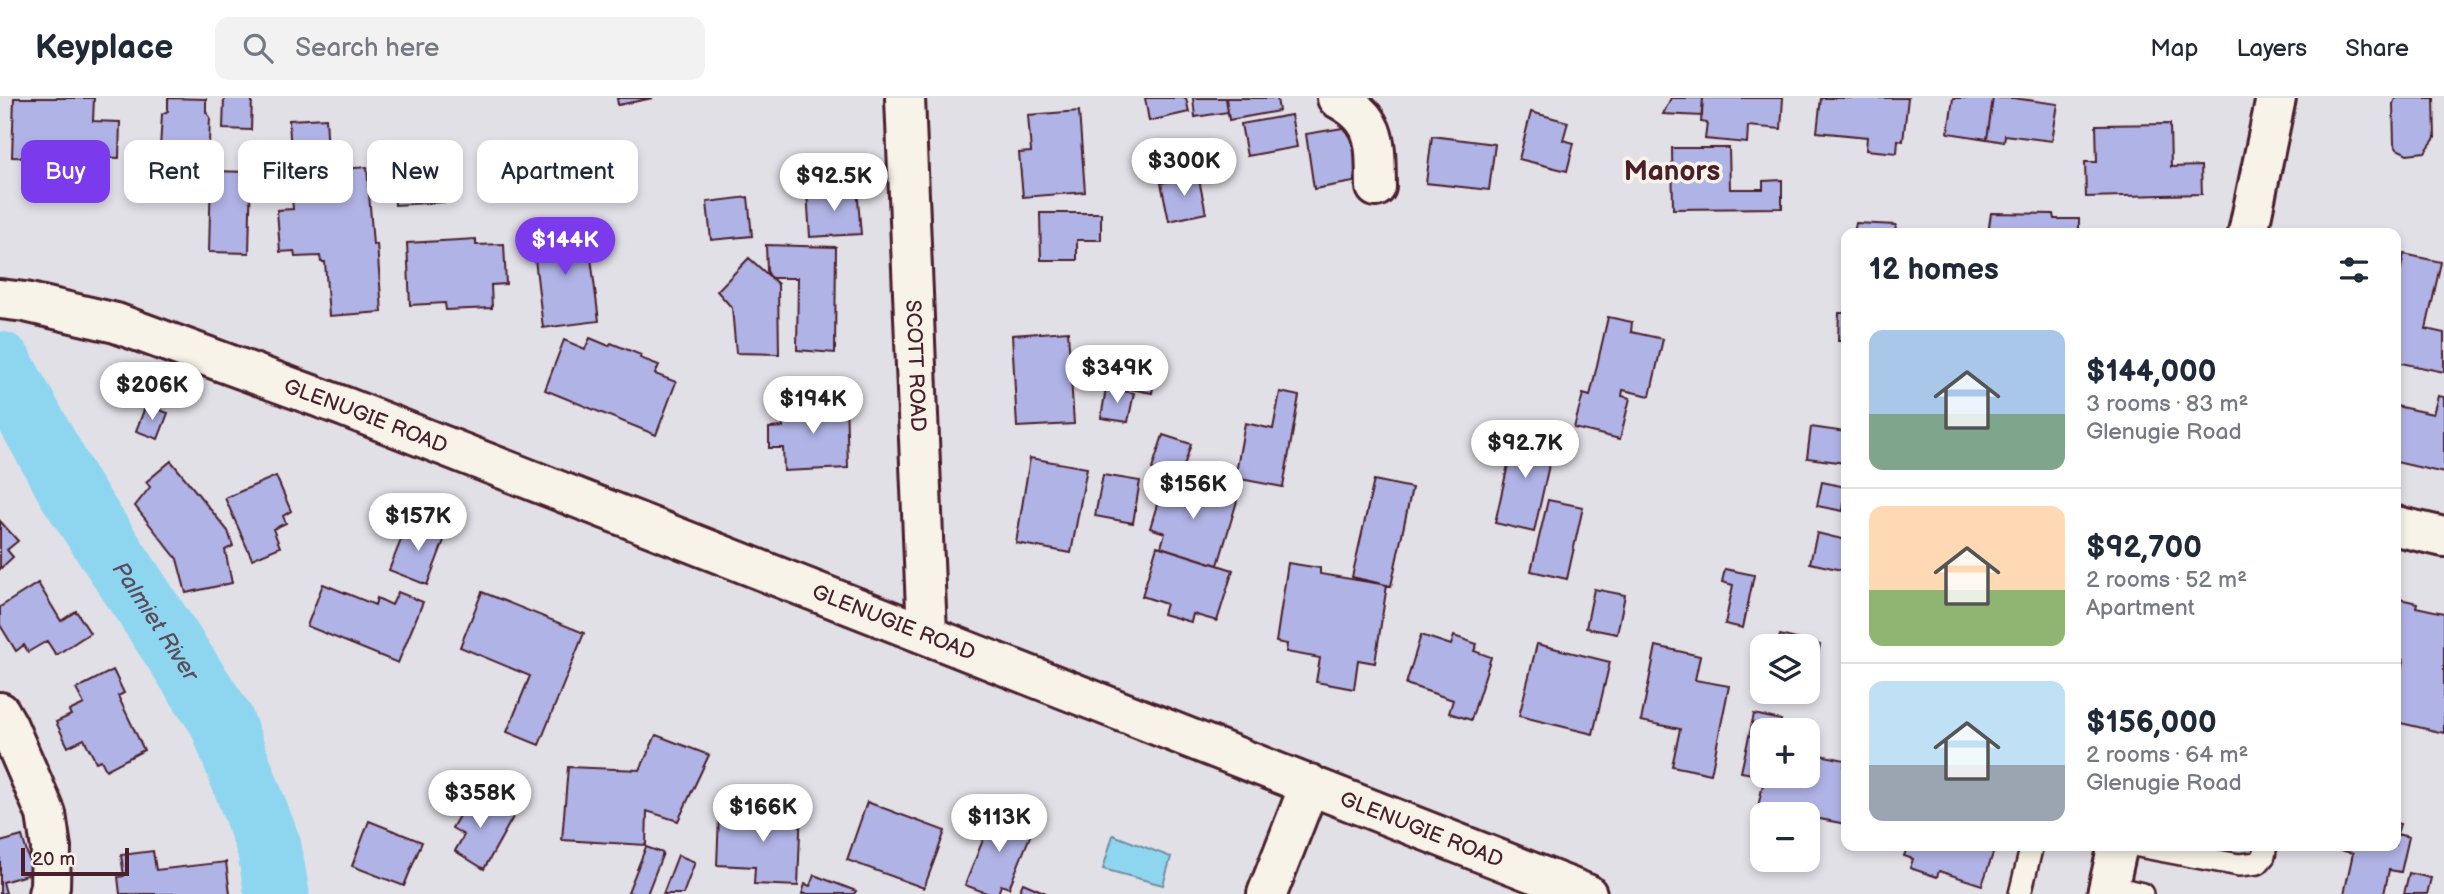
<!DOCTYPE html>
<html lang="en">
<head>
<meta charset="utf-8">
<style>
	:root { --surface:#fff; --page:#f2f2f3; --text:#1f2937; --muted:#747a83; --line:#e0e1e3; --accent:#7c3aed }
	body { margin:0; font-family:"Balsamiq Sans",sans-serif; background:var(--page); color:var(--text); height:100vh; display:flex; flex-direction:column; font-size:26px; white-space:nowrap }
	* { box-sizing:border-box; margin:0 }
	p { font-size:23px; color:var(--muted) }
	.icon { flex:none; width:38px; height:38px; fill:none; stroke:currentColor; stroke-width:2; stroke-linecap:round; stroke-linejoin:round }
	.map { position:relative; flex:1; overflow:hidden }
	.side { position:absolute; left:1841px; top:130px; width:560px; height:623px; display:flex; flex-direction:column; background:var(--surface); border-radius:14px; box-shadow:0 4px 10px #0003 }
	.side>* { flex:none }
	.hud { position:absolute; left:21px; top:42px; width:665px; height:63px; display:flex; gap:14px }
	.controls { position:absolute; left:1750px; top:536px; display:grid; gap:14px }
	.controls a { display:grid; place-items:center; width:70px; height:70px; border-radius:14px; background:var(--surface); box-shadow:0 4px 10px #0003; font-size:35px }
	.scale { position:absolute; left:21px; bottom:18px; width:108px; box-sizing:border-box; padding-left:7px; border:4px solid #4a1f2b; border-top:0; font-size:19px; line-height:24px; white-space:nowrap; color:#4a1f2b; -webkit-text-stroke:5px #f7f3e8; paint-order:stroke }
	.price { position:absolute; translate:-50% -60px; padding:0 16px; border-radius:24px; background:#fff; color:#222; font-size:23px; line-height:46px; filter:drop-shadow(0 2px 4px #0008) }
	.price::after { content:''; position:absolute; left:50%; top:42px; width:21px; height:16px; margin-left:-10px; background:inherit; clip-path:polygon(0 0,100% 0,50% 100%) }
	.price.current { background:var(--accent); color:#fff }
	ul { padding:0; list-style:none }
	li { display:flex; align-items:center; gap:21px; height:175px; padding:0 28px }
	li+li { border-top:2px solid var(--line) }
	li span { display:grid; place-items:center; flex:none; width:196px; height:140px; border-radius:14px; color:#555 }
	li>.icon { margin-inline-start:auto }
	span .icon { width:84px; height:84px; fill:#fffc; stroke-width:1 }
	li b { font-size:30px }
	h2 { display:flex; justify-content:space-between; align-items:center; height:84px; padding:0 28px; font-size:30px }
	.tag { padding:0 24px; border-radius:14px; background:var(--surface); box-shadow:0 4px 10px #0003; font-size:24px; line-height:63px }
	.tag.current { background:var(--accent); color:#fff }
	header { display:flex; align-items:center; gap:42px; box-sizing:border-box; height:98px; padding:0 35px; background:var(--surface); border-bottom:2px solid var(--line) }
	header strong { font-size:33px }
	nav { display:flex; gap:38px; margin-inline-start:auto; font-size:24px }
	.search { width:490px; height:63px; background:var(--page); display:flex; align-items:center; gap:18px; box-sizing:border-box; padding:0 24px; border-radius:14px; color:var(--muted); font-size:26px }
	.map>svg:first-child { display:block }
</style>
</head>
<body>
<header>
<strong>Keyplace</strong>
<div class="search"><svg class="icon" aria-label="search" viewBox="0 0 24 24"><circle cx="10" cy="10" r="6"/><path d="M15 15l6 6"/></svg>Search here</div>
<nav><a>Map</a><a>Layers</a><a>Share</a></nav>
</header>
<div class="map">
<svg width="2444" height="796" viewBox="0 0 2444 796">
	<rect width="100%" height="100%" fill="#e2e0e7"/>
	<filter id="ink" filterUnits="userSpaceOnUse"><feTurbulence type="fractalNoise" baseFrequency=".0143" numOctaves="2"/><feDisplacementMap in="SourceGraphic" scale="14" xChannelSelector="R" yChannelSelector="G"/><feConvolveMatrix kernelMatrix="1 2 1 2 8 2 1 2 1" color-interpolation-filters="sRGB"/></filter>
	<g filter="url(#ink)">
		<path fill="#8ed6f0" stroke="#738da1" stroke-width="2" d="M 1113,737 L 1171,759 L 1163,787 L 1103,771 Z"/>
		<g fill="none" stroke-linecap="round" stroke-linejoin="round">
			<path stroke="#8ed6f0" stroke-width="65" id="s1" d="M 0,266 L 70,392 L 221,622 L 269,749 L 277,796"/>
		</g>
		<path fill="#b0b3e5" stroke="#4a1f2b" stroke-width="2" d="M 14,0 L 94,0 L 93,23 L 120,24 L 119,60 L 87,59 L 86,88 L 44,86 L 44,60 L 12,59 Z
			M 168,0 L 206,1 L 206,14 L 210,19 L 207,99 L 141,96 L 142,68 L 159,68 L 162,16 L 168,13 Z
			M 224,0 L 252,0 L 251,32 L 223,31 Z
			M 617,0 L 653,0 L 618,7 Z
			M 1145,0 L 1186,0 L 1189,14 L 1149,23 Z
			M 1193,0 L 1226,0 L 1228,14 L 1195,19 Z
			M 1226,0 L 1277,0 L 1279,13 L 1229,22 Z
			M 1671,0 L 1703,0 L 1702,18 L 1663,16 Z
			M 1703,0 L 1783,0 L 1781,31 L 1748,28 L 1747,45 L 1705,41 L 1707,25 L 1701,24 Z
			M 1821,0 L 1908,0 L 1903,43 L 1898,42 L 1897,55 L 1866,52 L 1867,39 L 1817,34 Z
			M 1953,0 L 1993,0 L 1987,41 L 1948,35 Z
			M 1993,0 L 2013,0 L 2058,6 L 2052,43 L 2005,37 L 2004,44 L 1987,41 Z
			M 2395,0 L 2434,0 L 2435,40 L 2425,54 L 2407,56 L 2397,51 L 2394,46 L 2393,6 Z
			M 1079,13 L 1085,94 L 1023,99 L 1019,55 L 1031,54 L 1028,17 Z
			M 1531,14 L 1568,24 L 1563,42 L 1574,45 L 1567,73 L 1519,61 Z
			M 1291,17 L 1297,49 L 1247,58 L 1241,26 Z
			M 326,20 L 329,70 L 292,73 L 289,22 Z
			M 2170,26 L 2171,69 L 2201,68 L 2202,96 L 2086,99 L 2085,64 L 2097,64 L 2096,27 Z
			M 1355,28 L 1365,82 L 1314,91 L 1306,36 Z
			M 1432,38 L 1495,46 L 1489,92 L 1426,85 Z
			M 426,46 L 426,50 L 440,49 L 444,104 L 395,107 L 391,49 Z
			M 1672,50 L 1729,50 L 1730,91 L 1763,91 L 1763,83 L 1782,82 L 1782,110 L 1673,111 Z
			M 367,69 L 373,147 L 377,146 L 382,214 L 329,218 L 325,164 L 321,164 L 320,158 L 295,159 L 294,153 L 280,154 L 277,112 L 293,111 L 290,75 Z
			M 211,73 L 251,74 L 249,155 L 209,154 Z
			M 1198,77 L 1206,115 L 1169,123 L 1161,85 Z
			M 857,90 L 861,136 L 810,139 L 807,94 Z
			M 748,99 L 752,138 L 711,142 L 707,104 Z
			M 1040,115 L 1101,115 L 1101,142 L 1077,142 L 1077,162 L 1041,162 Z
			M 1991,115 L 2053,116 L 2054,121 L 2079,121 L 2079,135 L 1988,135 Z
			M 1856,125 L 1896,127 L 1895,135 L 1854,135 Z
			M 587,128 L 599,223 L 543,230 L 532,135 Z
			M 476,141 L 476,147 L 504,146 L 506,186 L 491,187 L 492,210 L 446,212 L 445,205 L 410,207 L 407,145 Z
			M 766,147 L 836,149 L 835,255 L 797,252 L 798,180 L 771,180 L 767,173 Z
			M 2404,156 L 2441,164 L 2426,231 L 2444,235 L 2444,274 L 2396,264 L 2396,194 Z
			M 749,160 L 778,186 L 779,256 L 736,255 L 732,210 L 717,193 Z
			M 1839,215 L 1846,215 L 1846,243 L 1838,243 Z
			M 1608,219 L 1632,224 L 1631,234 L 1663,241 L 1650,298 L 1623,292 L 1622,298 L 1630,300 L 1620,341 L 1574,330 L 1583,296 L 1590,298 Z
			M 1068,233 L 1074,326 L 1017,329 L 1012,237 Z
			M 590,240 L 609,248 L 611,245 L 641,257 L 640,260 L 659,267 L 655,276 L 676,284 L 656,337 L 545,292 L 564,242 L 585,251 Z
			M 1120,252 L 1158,259 L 1152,295 L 1114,288 Z
			M 1106,290 L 1134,295 L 1128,324 L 1101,320 Z
			M 1280,294 L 1299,298 L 1283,389 L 1235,380 L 1245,325 L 1273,331 Z
			M 2438,298 L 2444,299 L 2444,375 L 2396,364 L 2396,308 L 2433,316 Z
			M 846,302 L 848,370 L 784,373 L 783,350 L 769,350 L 769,330 L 783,329 L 782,305 Z
			M 146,307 L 168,315 L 158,341 L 136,333 Z
			M 1811,329 L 1846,334 L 1846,365 L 1807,360 Z
			M 1516,331 L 1555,340 L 1534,434 L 1495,425 Z
			M 1163,337 L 1191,346 L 1180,381 L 1152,371 Z
			M 1030,360 L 1087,370 L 1071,455 L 1016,445 Z
			M 171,363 L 228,433 L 233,448 L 225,452 L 232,485 L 186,495 L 177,461 L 135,408 L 150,389 L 146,384 Z
			M 1103,377 L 1140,383 L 1133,425 L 1095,418 Z
			M 276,378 L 291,413 L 283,418 L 286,425 L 273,431 L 280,449 L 252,461 L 225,400 Z
			M 1165,380 L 1237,403 L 1218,467 L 1161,449 L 1165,435 L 1150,430 Z
			M 1374,382 L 1412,390 L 1391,488 L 1352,479 Z
			M 1822,384 L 1846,389 L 1843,413 L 1817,408 Z
			M 1548,402 L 1583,409 L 1567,481 L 1531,473 Z
			M 409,422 L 446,437 L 427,487 L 389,472 Z
			M 0,423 L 18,443 L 7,452 L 13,459 L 0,471 Z
			M 1817,435 L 1846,442 L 1846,473 L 1810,465 Z
			M 1157,448 L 1233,472 L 1217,523 L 1193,516 L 1191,524 L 1163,516 L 1166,506 L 1142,498 Z
			M 1288,465 L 1320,470 L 1320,476 L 1387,487 L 1375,565 L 1358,562 L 1354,591 L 1316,584 L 1320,560 L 1286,554 L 1287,546 L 1276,544 Z
			M 1725,471 L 1754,477 L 1743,530 L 1725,526 L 1733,487 L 1722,484 Z
			M 38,485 L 61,523 L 76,513 L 90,535 L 56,557 L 47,543 L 28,554 L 24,547 L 16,553 L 0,527 L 0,509 Z
			M 323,486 L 375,507 L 377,500 L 392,507 L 398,494 L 423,504 L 398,565 L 307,528 Z
			M 1594,491 L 1625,497 L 1617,536 L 1586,530 Z
			M 482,494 L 584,535 L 539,647 L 507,634 L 530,578 L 460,549 Z
			M 2396,500 L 2417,505 L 2416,509 L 2444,515 L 2444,635 L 2396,624 L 2396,597 L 2403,562 L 2396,561 Z
			M 1421,537 L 1451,547 L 1454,538 L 1477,546 L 1474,553 L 1491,559 L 1471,622 L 1449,615 L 1453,602 L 1406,586 Z
			M 1780,537 L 1820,547 L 1809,596 L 1797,593 L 1808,593 L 1808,548 L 1777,548 Z
			M 1537,546 L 1610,564 L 1593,636 L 1519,618 Z
			M 1656,548 L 1700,558 L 1695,582 L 1729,588 L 1711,676 L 1672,668 L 1680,631 L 1641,623 Z
			M 113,572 L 124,595 L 118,598 L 144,652 L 106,672 L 101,662 L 96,664 L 84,641 L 68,649 L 56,624 L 71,617 L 69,613 L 84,606 L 76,591 Z
			M 1754,616 L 1781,622 L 1779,632 L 1762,632 L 1763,678 L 1741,674 Z
			M 656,637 L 709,657 L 678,723 L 647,713 L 646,747 L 562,742 L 568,669 L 640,672 Z
			M 1815,656 L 1845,662 L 1844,670 L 1846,671 L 1846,726 L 1809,719 L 1808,722 L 1808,716 L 1772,716 L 1772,712 L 1758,709 L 1765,677 L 1808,677 L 1808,662 L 1814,663 Z
			M 472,695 L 513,719 L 484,771 L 455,753 L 464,737 L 452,730 Z
			M 867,704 L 945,733 L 924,790 L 847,762 Z
			M 762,706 L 801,708 L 798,788 L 754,786 L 755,769 L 717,767 L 719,717 L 762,719 Z
			M 995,712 L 1034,728 L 1009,790 L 1001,787 L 998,796 L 989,796 L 965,787 Z
			M 369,723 L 422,744 L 404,788 L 352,768 Z
			M 2396,725 L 2400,726 L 2397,736 L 2409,739 L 2401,774 L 2389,772 L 2384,796 L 2344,796 L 2353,755 L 2315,747 L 2396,747 Z
			M 22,738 L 33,775 L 3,784 L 6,795 L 0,796 L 0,744 Z
			M 1908,747 L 1996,747 L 1982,787 L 1939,773 L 1937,779 L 1910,770 L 1913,761 L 1904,758 Z
			M 646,749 L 663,755 L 647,796 L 634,796 L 628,794 Z
			M 153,753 L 156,772 L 226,764 L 230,796 L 120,796 L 118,779 L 124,778 L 121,757 Z
			M 678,757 L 695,764 L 683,796 L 663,796 Z
			M 2409,775 L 2431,780 L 2427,796 L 2404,796 Z
			M 814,777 L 856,793 L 854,796 L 802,796 L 805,786 L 810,788 Z
			M 1023,785 L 1046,795 L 1046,796 L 1018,796 Z"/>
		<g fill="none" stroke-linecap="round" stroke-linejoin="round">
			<g stroke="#4a1f2b" stroke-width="26">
				<path id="lane" d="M 2133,747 L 2239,767 L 2258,765 L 2264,758 L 2266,747
					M 2109,788 L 2142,796
					M 2020,796 L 2032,747"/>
			</g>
			<g stroke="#4a1f2b" stroke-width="44">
				<g id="street">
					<path id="s2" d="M 905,0 L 927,536"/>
					<path d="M 1337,0 C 1379,22 1375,46 1376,89"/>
					<path d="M 2248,135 L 2276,0"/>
					<path d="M 2396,428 L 2444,439"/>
					<path d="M 0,614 L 8,628 L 46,716 L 51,750 L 50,788 L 48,796"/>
					<path d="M 1267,796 L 1310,686"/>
					<path d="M 2107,796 L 2118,747"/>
				</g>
			</g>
			<g stroke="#4a1f2b" stroke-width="44">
				<g id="secondary">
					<path id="s3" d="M 0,201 L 25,204 L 116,225 L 345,309 L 1587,796"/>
				</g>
			</g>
			<use href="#lane" stroke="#f7f3e8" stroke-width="21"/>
			<use href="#street" stroke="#f7f3e8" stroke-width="38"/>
			<use href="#secondary" stroke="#f7f3e8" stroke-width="38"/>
		</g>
	</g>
	<g text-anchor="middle" stroke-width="7" stroke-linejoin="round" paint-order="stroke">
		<g font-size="21" fill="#4a1f2b" stroke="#f7f3e8">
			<text dy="7" stroke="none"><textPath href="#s2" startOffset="268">SCOTT ROAD</textPath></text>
			<text dy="7" stroke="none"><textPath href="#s3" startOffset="385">GLENUGIE ROAD</textPath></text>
			<text dy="7" stroke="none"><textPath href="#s3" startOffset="952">GLENUGIE ROAD</textPath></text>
			<text dy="7" stroke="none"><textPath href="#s3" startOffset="1519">GLENUGIE ROAD</textPath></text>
		</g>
		<g font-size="23" font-style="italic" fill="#5b4d5c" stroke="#f7f3e8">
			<text dy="8" stroke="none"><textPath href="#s1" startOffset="301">Palmiet River</textPath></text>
		</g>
		<g font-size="28" font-weight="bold" fill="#4a1f2b" stroke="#f7f3e8">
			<text x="1672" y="82">Manors</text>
		</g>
	</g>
</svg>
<div class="controls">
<a><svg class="icon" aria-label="layers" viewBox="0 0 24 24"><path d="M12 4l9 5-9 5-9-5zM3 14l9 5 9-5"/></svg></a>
<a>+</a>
<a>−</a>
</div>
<div class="scale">20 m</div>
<b class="price" style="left:1184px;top:100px">$300K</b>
<b class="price" style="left:834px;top:115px">$92.5K</b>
<b class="price current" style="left:565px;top:179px">$144K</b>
<b class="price" style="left:1117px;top:307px">$349K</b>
<b class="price" style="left:152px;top:324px">$206K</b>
<b class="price" style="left:813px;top:338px">$194K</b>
<b class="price" style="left:1525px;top:382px">$92.7K</b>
<b class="price" style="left:1193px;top:423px">$156K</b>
<b class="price" style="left:418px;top:455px">$157K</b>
<b class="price" style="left:480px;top:732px">$358K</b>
<b class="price" style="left:763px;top:746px">$166K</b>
<b class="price" style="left:999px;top:756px">$113K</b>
<div class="hud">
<a class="tag current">Buy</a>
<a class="tag">Rent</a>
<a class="tag">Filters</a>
<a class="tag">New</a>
<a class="tag">Apartment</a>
</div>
<section class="side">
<h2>12 homes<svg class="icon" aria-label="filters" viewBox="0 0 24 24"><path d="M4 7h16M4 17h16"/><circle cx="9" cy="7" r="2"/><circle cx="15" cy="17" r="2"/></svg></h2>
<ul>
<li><span style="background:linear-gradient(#a9c7e8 60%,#7fa58c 0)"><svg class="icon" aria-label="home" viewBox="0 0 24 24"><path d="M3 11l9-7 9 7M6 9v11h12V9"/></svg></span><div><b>$144,000</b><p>3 rooms · 83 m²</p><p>Glenugie Road</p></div></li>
<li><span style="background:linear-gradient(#ffd9b3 60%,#8fb573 0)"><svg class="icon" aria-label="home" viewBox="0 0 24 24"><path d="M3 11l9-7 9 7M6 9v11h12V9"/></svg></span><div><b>$92,700</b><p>2 rooms · 52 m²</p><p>Apartment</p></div></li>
<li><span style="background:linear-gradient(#bfe0f5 60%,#9aa5b1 0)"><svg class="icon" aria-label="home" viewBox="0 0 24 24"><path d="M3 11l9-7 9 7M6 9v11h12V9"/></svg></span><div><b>$156,000</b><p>2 rooms · 64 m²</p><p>Glenugie Road</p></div></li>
</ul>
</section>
</div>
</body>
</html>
